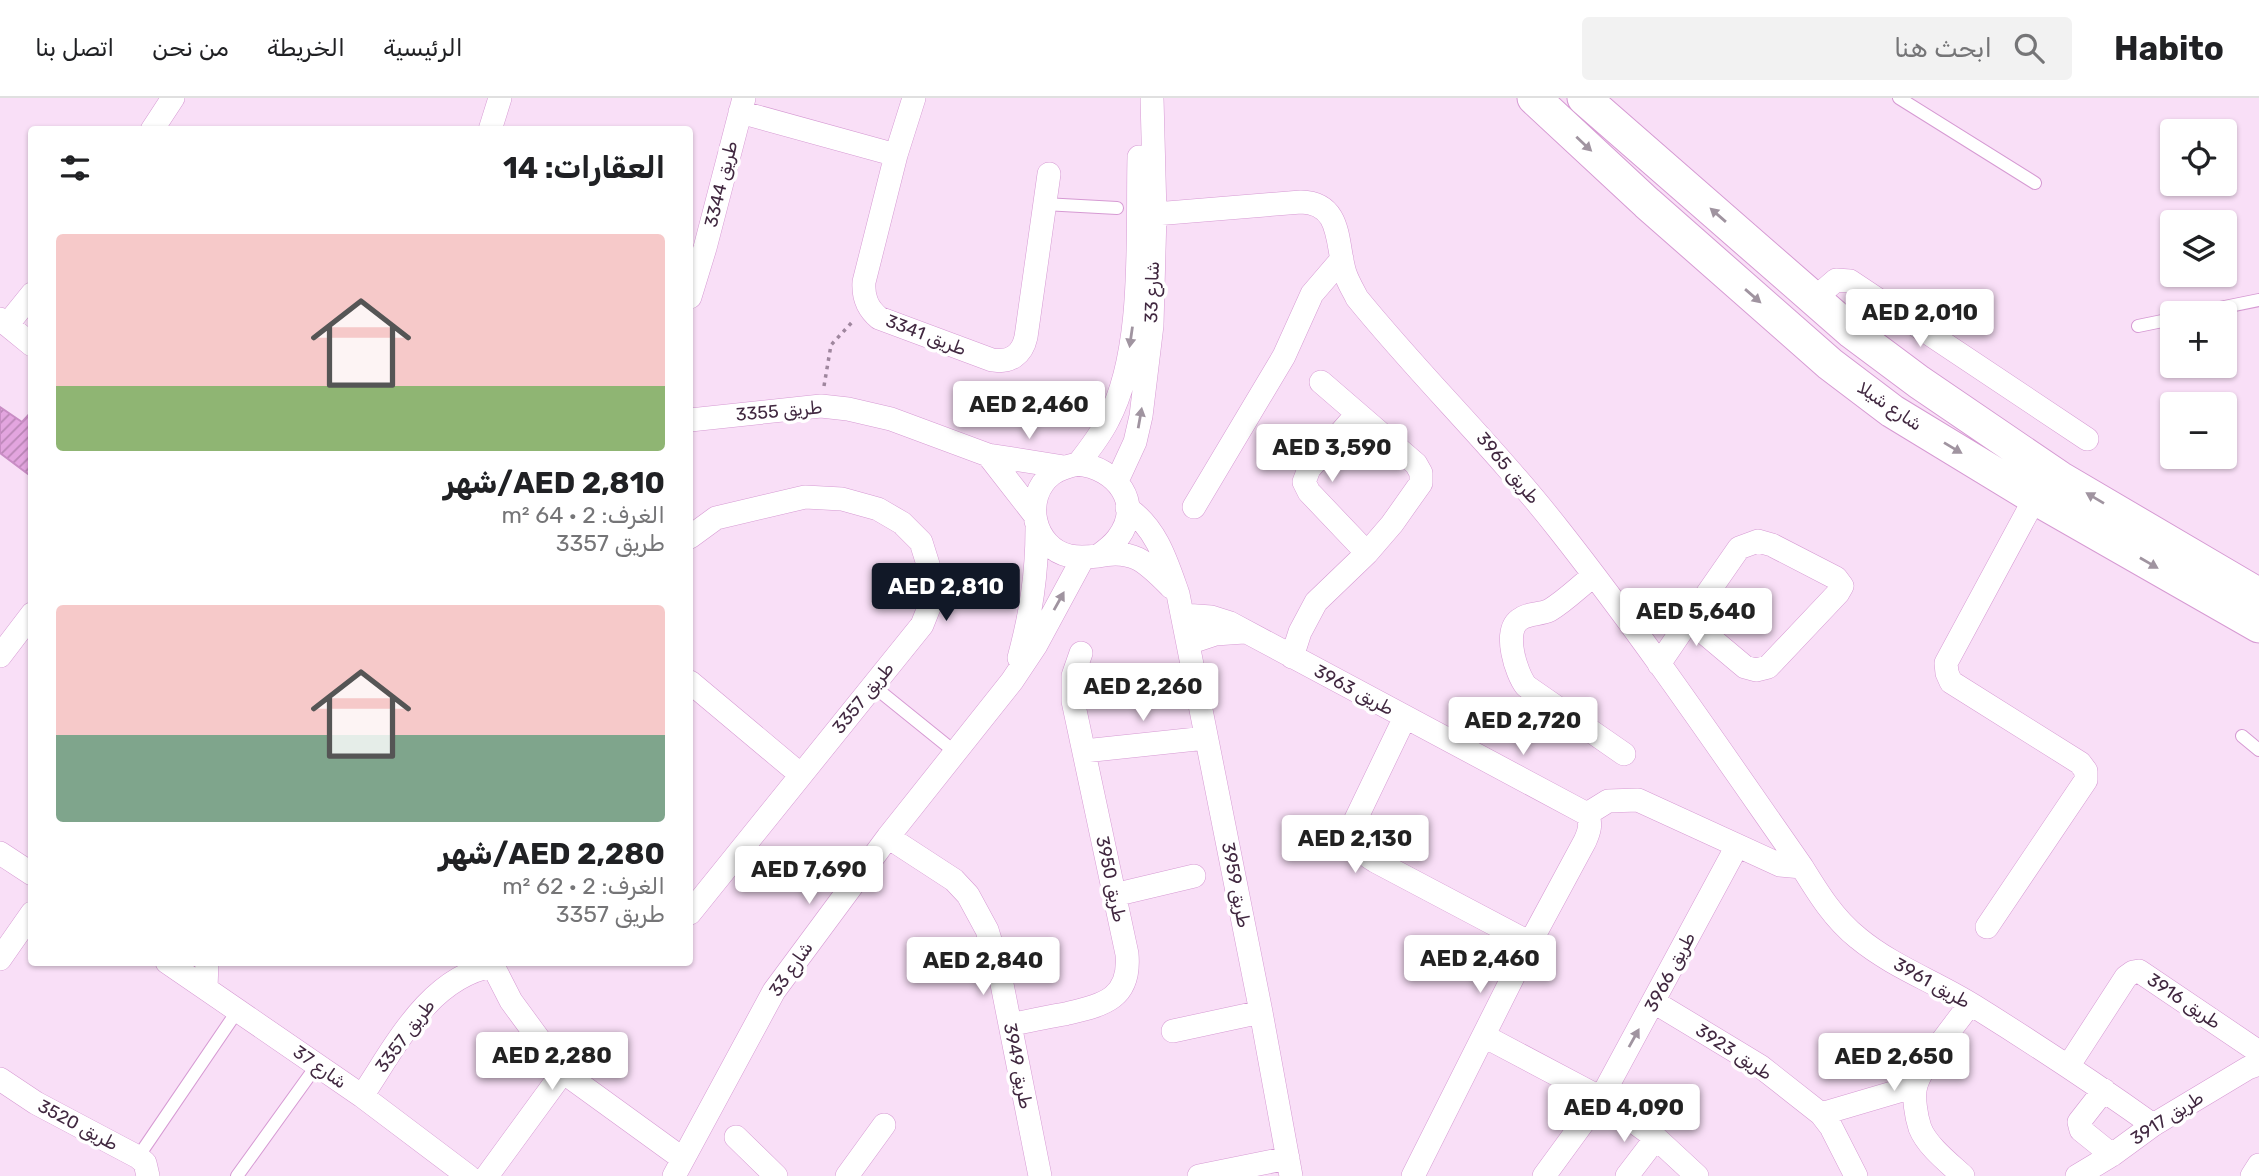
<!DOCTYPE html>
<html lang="ar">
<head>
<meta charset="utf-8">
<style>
	:root { --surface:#fff; --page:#f2f2f2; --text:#202124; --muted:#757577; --line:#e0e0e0; --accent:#111827 }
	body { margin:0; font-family:Rubik,Vazirmatn,sans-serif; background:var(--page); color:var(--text); direction:rtl; height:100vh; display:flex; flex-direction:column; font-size:26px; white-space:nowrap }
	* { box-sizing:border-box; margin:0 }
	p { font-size:23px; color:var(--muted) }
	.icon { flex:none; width:38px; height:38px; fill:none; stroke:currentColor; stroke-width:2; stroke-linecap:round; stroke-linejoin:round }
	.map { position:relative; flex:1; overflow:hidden; direction:ltr }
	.panel { position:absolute; left:28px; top:28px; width:665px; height:840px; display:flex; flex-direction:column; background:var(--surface); border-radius:7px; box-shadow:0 2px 5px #0004; direction:rtl }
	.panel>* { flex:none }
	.fabs { position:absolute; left:2160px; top:21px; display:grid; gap:14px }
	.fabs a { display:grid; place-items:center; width:77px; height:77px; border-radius:7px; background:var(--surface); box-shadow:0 2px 5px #0004; font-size:35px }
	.price { position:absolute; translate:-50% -60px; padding:0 16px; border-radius:7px; background:#fff; color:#222; font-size:23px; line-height:46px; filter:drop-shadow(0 2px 4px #0008) }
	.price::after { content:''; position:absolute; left:50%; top:42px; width:21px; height:16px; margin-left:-10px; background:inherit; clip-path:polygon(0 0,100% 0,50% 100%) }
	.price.current { background:var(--accent); color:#fff }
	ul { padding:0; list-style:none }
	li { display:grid; align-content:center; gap:14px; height:371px; padding:0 28px }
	li span { display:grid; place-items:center; height:217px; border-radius:7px; color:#555 }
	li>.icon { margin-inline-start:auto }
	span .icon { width:126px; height:126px; fill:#fffc; stroke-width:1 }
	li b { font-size:30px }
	h2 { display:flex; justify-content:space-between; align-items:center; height:84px; padding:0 28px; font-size:30px }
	header { display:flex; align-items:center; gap:42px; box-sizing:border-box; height:98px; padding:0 35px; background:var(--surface); border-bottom:2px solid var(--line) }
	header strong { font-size:33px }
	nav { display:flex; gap:38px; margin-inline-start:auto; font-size:24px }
	.search { width:490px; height:63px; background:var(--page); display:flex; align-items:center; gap:18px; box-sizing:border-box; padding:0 24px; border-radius:7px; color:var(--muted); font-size:26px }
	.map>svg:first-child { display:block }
</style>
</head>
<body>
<header>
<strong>Habito</strong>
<div class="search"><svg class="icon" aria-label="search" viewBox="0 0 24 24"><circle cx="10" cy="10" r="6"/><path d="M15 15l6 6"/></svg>ابحث هنا</div>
<nav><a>الرئيسية</a><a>الخريطة</a><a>من نحن</a><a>اتصل بنا</a></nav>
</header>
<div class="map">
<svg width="2259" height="1078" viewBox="0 0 2259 1078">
	<defs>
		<pattern id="building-hatch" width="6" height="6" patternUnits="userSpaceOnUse" patternTransform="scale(1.75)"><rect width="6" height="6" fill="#e3a5df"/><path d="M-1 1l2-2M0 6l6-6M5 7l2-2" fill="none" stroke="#ba86b6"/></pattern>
	</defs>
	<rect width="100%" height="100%" fill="#f9dff7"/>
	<path fill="url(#building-hatch)" stroke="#c98dc5" stroke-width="2" d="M 0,309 L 22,324 L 32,313 L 32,379 L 0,355 Z"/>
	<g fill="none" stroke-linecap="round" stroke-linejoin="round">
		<g stroke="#d69ad3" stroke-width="14">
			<path id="lane" d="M 1899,0 L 2035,85
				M 1044,106 L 1117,110
				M 2195,215 L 2259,202
				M 2138,228 L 2172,221
				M 872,587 L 955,654
				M 2242,638 L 2259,652
				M 138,1059 L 238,912
				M 237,1078 L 317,967"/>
		</g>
		<g stroke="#d69ad3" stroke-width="24">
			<path id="street" d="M 914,0 L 896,57 L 864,184 C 863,199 867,210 879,220 L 992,262 C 1010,265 1022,257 1026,239 L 1049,76
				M 740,14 L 896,57
				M 152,32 L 173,0
				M 490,32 L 500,0
				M 1155,116 L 1301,104 C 1343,105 1336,147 1345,175 C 1348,184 1353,192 1357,200 C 1422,280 1496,351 1560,433 C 1645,541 1723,656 1802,769 C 1818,795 1834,821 1858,840 C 1893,869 1936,884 1974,908 C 2035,946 2094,985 2153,1027
				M 690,199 L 705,150 L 744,0
				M 1814,201 L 1836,182 L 1850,183 L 2087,341
				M 0,221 L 32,247
				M 7,227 L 32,196
				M 1357,316 L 1309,371 L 1304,384 L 1309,394 L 1367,455
				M 690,322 L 821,308 L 848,311 L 891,321 L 988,357 L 1064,369
				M 988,357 L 1034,416
				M 1078,366 C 1089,352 1100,338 1108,322 C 1145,253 1137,137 1139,59
				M 1078,366 C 1116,370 1144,405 1118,440 C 1113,447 1105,453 1098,458 C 1089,459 1080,460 1070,458 C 1033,450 1022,399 1052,376 C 1060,370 1069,368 1078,366 Z
				M 1117,383 L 1135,344 L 1141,318 L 1152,227 L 1155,116 L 1152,0
				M 1194,409 L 1284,258 L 1312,196 L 1342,161
				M 1127,410 C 1157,430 1167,465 1178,496 L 1261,914 L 1291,1078
				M 690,439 L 716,420 L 805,399 L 842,401 L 878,411 L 902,425 L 921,444 L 936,492 L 922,527 L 690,815
				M 1758,443 L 1772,447 L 1836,480 L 1842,488 L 1838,495 L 1768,569 L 1756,572 L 1745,569 L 1689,522 L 1739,450 Z
				M 1098,458 C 1134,450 1147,465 1171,489
				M 1593,478 C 1579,489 1565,503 1550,512 C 1540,517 1527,515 1519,522 C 1503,534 1516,575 1526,588 L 1624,656
				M 1183,517 L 1211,519 L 1230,525 L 1587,716 L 1608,703 L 1638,702 L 1780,767 L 1802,769
				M 1188,545 L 1215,536 L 1244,534
				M 0,558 L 32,516
				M 1292,559 L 1300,534 L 1316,504 L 1367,455 L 1392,426 L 1421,385 L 1421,375 L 1416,366 L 1321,284
				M 1019,560 C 1031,515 1037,477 1037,430
				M 1659,566 L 1689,522
				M 690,584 L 801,677
				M 1405,619 L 1355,723 C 1353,741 1360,754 1375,763 L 1530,845
				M 1084,653 L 1206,640
				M 888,739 L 954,782 L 968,797 L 987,832 L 999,871 L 1040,1078
				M 0,755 L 32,776
				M 1114,797 L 1194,778
				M 1987,829 L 2086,682 L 2086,673 L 2080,665 L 1951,584 L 1947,575 L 1946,565 L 2035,400
				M 0,861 L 32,815
				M 167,864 L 362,998 L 468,1078
				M 491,864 L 511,903 L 563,974 L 683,1061
				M 206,890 L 207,864
				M 1654,904 L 1760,968 L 1821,1016 L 1831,1029 L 1856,1078
				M 1010,927 C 1028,923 1046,919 1065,916 C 1102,907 1131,902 1127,856 L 1073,603 L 1073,578 L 1081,555
				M 1173,933 L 1261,914
				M 1484,938 L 1601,1000 L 1656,1040 L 1697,1078
				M 2069,967 L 2126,879 L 2133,874 L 2139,873 L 2259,954
				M 0,981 L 36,1005 L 138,1059 L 145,1065 L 148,1078
				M 2104,992 L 2079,1024 L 2081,1032 L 2112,1057
				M 362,998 C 395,949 429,879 493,868
				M 1821,1016 L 1916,988
				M 736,1039 L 776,1078
				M 487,1078 L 563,974
				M 674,1078 L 774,893 L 888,739 L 1012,583 L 1036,547 L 1083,460
				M 847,1078 L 884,1027
				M 1199,1078 L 1288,1060
				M 1413,1078 L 1530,845 L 1585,743 C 1589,734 1592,726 1587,716
				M 1544,1078 L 1601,1000 L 1737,748
				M 1627,1078 L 1656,1040
				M 1963,1078 C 1949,1065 1927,1048 1920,1030 C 1916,1018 1913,999 1916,987 C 1924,963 1955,927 1970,906
				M 2077,1078 L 2112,1057 L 2153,1027 L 2248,970 L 2259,966
				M 2252,1078 L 2259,1067"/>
		</g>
		<g stroke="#d69ad3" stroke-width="35">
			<path id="secondary" d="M 1534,0 L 1647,105 L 1830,266 L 1892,313 L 2035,400 L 2259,528
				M 1584,0 L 1852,234 L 1919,284 L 2060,380 L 2259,497"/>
		</g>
		<path stroke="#9f869e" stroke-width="3.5" stroke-dasharray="3.5 5" stroke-linecap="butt" d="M 824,288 L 831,247 L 854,222"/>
		<use href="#lane" stroke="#fff" stroke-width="12"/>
		<use href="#street" stroke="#fff" stroke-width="23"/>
		<use href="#secondary" stroke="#fff" stroke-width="33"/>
	</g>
	<defs><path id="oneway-solid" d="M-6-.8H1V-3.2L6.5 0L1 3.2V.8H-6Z" transform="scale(1.75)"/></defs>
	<g fill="#a094a0">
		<use href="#oneway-solid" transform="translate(1584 46) rotate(43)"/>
		<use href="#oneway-solid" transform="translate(1718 117) rotate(-139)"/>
		<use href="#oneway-solid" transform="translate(1753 198) rotate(41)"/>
		<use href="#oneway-solid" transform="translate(1131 239) rotate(98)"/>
		<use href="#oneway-solid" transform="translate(1140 320) rotate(-80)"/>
		<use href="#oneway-solid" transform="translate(1953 350) rotate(31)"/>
		<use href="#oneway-solid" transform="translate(2095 400) rotate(-149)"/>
		<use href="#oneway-solid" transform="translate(2149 465) rotate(30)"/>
		<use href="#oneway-solid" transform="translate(1059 503) rotate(-61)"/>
		<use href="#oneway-solid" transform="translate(1634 940) rotate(-61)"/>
	</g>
	<g text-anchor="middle" stroke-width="7" stroke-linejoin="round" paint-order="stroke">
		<g font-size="18" fill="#412840" stroke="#fff">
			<text transform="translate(721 86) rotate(-76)" y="6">طريق 3344</text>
			<text transform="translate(1152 194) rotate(-88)" y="6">شارع 33</text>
			<text transform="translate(926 237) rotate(21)" y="6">طريق 3341</text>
			<text transform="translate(1890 308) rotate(34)" y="6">شارع شيلا</text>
			<text transform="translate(779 313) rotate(-5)" y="6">طريق 3355</text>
			<text transform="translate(1508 370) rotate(50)" y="6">طريق 3965</text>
			<text transform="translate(1354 592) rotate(28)" y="6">طريق 3963</text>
			<text transform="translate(863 600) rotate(-51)" y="6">طريق 3357</text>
			<text transform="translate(1111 781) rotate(78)" y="6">طريق 3950</text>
			<text transform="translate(1236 787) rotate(79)" y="6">طريق 3959</text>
			<text transform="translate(791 871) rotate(-55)" y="6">شارع 33</text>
			<text transform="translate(1670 874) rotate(-62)" y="6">طريق 3966</text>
			<text transform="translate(1932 885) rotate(29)" y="6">طريق 3961</text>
			<text transform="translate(2184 903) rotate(34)" y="6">طريق 3916</text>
			<text transform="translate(405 938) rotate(-53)" y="6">طريق 3357</text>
			<text transform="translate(1734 954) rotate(33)" y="6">طريق 3923</text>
			<text transform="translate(1018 968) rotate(79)" y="6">طريق 3949</text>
			<text transform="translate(320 969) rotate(35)" y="6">شارع 37</text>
			<text transform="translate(2167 1020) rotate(-33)" y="6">طريق 3917</text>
			<text transform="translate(78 1027) rotate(28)" y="6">طريق 3520</text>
		</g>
	</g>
</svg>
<div class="fabs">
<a><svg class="icon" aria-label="locate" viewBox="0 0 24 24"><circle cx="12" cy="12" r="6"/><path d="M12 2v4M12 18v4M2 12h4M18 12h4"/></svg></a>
<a><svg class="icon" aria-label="layers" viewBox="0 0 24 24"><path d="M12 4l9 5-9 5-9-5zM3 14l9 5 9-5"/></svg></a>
<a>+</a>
<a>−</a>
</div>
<b class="price" style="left:1920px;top:251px">AED 2,010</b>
<b class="price" style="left:1029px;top:343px">AED 2,460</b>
<b class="price" style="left:1332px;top:386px">AED 3,590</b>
<b class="price current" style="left:946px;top:525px">AED 2,810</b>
<b class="price" style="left:1696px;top:550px">AED 5,640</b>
<b class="price" style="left:1143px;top:625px">AED 2,260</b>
<b class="price" style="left:1523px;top:659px">AED 2,720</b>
<b class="price" style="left:1355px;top:777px">AED 2,130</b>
<b class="price" style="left:809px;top:808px">AED 7,690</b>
<b class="price" style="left:1480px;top:897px">AED 2,460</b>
<b class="price" style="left:983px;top:899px">AED 2,840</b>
<b class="price" style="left:552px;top:994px">AED 2,280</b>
<b class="price" style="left:1894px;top:995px">AED 2,650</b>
<b class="price" style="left:1624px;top:1046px">AED 4,090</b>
<section class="panel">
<h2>العقارات: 14<svg class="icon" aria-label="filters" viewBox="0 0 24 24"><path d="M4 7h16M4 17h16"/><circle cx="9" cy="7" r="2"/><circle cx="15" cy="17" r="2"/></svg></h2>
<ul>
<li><span style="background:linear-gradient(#f6c9c9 70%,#8fb573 0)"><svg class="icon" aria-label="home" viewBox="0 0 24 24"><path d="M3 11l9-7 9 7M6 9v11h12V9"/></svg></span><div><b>AED 2,810/شهر</b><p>الغرف: 2 · 64 m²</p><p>طريق 3357</p></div></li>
<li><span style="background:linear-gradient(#f6c9c9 60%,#7fa58c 0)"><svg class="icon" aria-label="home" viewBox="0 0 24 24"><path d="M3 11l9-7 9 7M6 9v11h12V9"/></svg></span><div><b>AED 2,280/شهر</b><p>الغرف: 2 · 62 m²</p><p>طريق 3357</p></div></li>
</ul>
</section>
</div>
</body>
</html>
